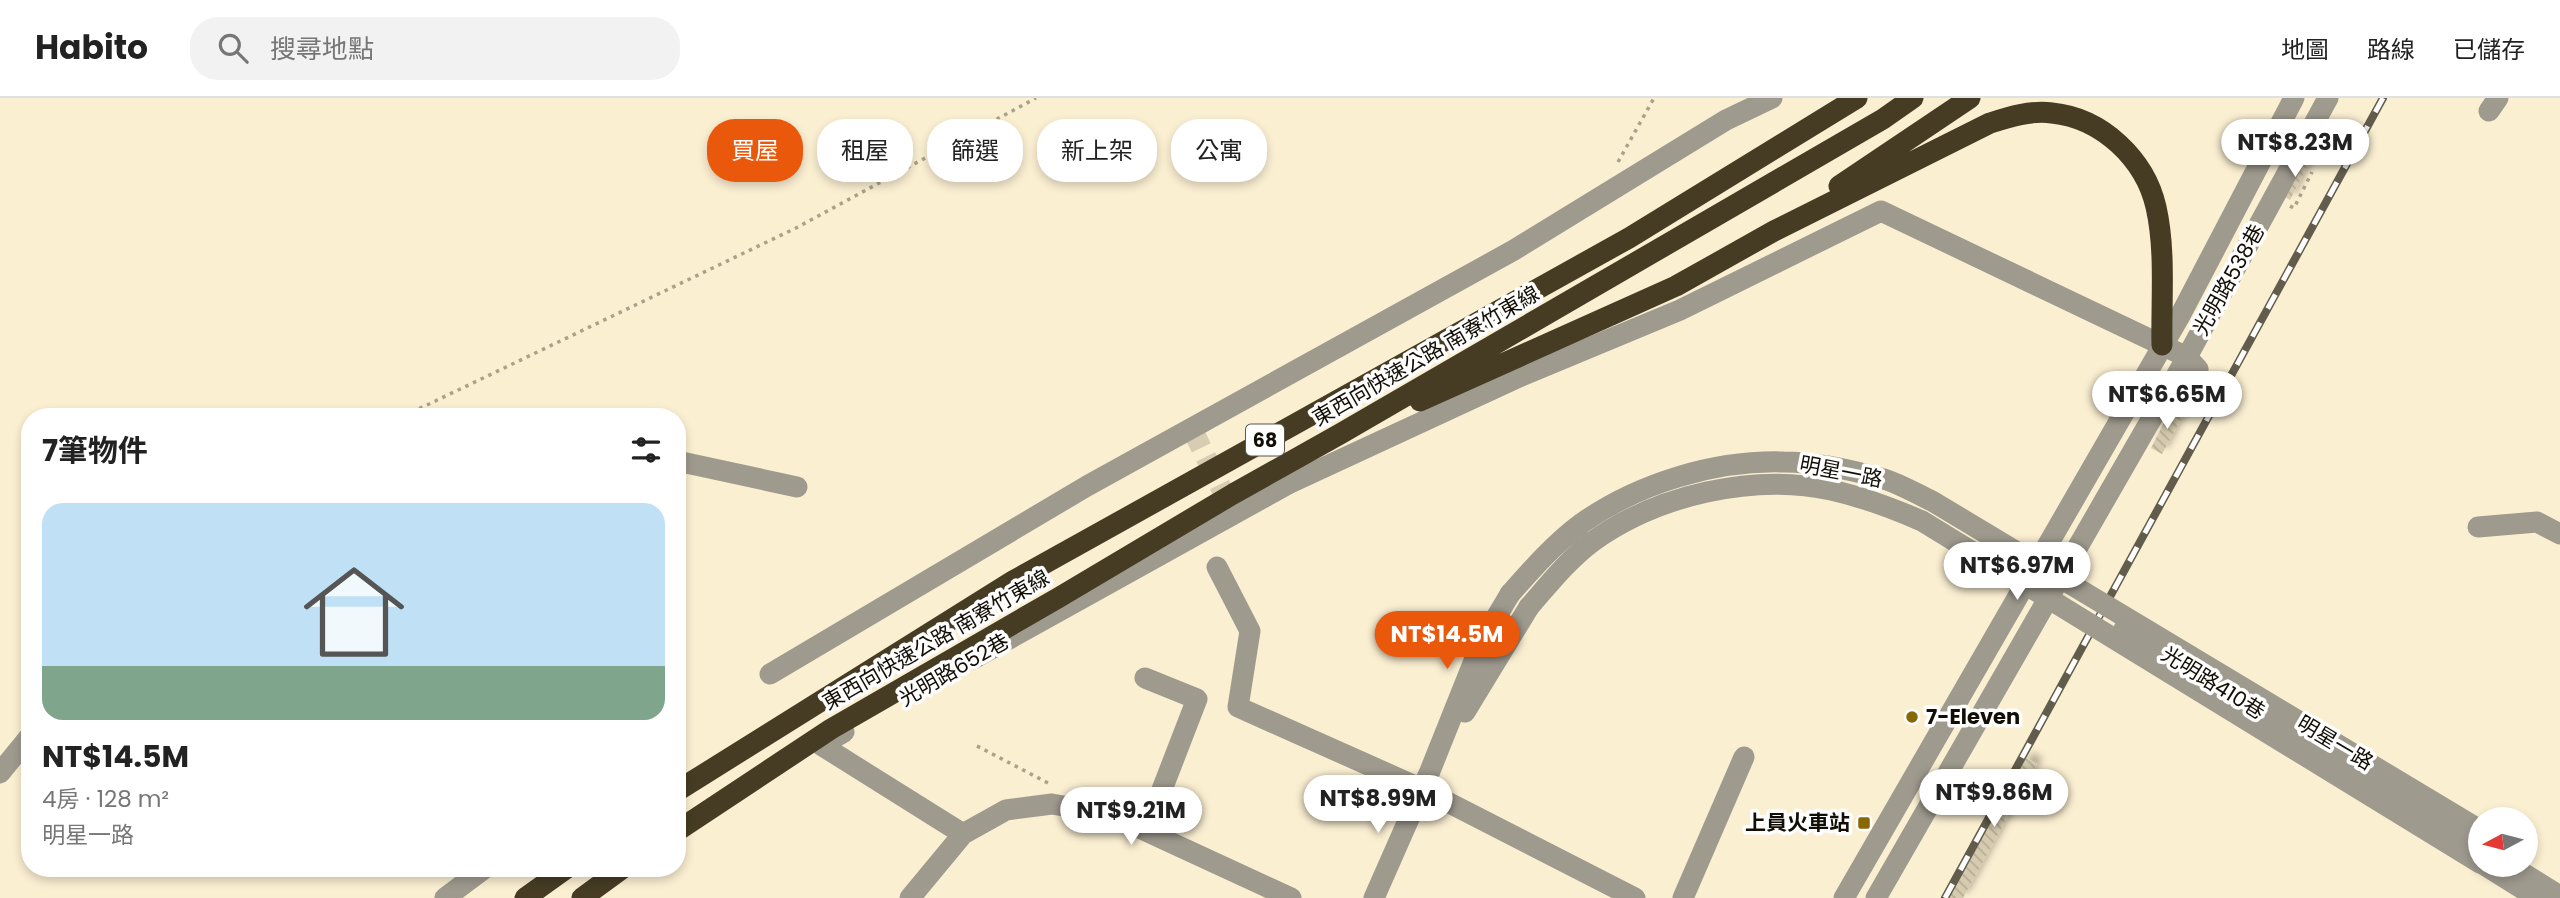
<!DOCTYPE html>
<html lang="zh-TW">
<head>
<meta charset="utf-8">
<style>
	:root { --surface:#fff; --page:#f2f2f2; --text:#222; --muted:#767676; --line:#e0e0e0; --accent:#ea580c }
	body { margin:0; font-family:Poppins,"Noto Sans TC",sans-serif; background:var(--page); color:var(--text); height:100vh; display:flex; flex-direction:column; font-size:26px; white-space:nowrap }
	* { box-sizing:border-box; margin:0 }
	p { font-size:23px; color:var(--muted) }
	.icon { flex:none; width:38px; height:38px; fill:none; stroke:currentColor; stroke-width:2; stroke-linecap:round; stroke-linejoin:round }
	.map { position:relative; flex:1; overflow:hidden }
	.panel { position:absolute; left:21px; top:310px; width:665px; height:469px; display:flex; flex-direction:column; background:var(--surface); border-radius:28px; box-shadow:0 4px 10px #0003 }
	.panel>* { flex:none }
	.hud { position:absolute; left:707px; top:21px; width:665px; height:63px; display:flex; gap:14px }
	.needle { width:46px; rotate:263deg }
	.fabs { position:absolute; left:2468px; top:709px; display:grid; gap:14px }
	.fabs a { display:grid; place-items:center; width:70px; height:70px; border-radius:50%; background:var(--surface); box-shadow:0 4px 10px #0003; font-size:35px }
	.price { position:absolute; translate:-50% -60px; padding:0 16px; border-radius:24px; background:#fff; color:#222; font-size:23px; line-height:46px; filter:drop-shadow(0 2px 4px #0008) }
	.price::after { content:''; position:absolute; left:50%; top:42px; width:21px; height:16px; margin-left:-10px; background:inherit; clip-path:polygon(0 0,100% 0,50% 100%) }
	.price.active { background:var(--accent); color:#fff }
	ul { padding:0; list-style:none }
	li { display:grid; align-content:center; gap:14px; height:371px; padding:0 21px }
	li span { display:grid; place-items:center; height:217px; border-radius:21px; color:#555 }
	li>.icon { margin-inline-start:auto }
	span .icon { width:126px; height:126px; fill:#fffc; stroke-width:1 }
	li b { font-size:30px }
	h2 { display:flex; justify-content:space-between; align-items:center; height:84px; padding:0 21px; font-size:30px }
	.tag { padding:0 24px; border-radius:28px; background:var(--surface); box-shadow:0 4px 10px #0003; font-size:24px; line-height:63px }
	.tag.active { background:var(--accent); color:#fff }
	header { display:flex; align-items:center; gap:42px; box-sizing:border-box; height:98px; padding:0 35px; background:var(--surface); border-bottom:2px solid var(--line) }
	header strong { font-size:33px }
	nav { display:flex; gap:38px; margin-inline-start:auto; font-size:24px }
	.search { width:490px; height:63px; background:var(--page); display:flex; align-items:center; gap:18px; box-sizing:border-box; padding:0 24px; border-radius:28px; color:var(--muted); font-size:26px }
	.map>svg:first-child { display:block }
</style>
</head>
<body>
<header>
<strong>Habito</strong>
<div class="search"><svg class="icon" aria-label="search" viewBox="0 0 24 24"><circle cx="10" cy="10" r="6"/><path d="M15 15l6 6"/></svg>搜尋地點</div>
<nav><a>地圖</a><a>路線</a><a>已儲存</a></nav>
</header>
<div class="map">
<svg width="2560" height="800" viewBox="0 0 2560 800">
	<defs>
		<pattern id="building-back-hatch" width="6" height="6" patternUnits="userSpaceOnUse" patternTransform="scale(1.75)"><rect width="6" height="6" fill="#d7cbaf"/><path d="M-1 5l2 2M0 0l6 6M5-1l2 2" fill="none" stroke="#b8ad95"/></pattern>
		<filter id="shadow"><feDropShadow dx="6" dy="-6" stdDeviation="3.5" flood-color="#0004"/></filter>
	</defs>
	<rect width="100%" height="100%" fill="#fbefd2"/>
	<path fill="url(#building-back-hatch)" filter="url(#shadow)" d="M 2300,60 L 2309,65 L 2290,102 L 2281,96 Z
		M 2171,311 L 2183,318 L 2162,356 L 2151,350 Z
		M 2026,660 L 2037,666 L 1963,800 L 1949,800 Z"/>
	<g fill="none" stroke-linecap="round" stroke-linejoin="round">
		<path stroke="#d8cdb3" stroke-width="21" stroke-dasharray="21 10" stroke-linecap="butt" d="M 1192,331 L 1233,414"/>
		<path stroke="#aaa18b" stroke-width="3.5" stroke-dasharray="3.5 5" stroke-linecap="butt" d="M 1618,64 L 1654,0
			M 2290,108 L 2294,110 L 2312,74
			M 404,318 L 796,130 L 1036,0
			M 977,648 L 1050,686"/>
		<path stroke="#9f9a8e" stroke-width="21" d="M 2489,13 L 2498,0
			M 677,363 L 797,389
			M 2478,429 L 2537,424 L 2560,436
			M 1217,469 L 1250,533 L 1238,609 L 1422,691 L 1635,800
			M 2124,531 L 2480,749
			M 973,561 L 1288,386 L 1519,279 L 1680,212 L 1881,113 L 2187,259 L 2198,271 L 2181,308
			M 770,576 L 1087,388 L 1514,152 L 1726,22 L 1772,0
			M 1145,580 L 1197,601 L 1146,733
			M 1465,614 L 1529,509
			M 844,634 L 821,647 L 963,736
			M 0,675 L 30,638
			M 2483,766 L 2537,800
			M 2526,777 L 2560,798
			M 445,800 L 485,770
			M 910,800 L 963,736 L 1006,712 L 1052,706 L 1109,716 L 1291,800
			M 1374,800 L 1430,673 L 1482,543 L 1510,496
			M 1683,800 L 1744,659
			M 1844,800 L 2181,216 L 2294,0
			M 1876,800 L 2187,259 L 2328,0"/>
		<path stroke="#463c24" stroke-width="21" d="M 1839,88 L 1970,0
			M 1420,303 L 1676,188 L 1774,133 L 1990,25 C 2009,19 2031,12 2052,15 C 2102,20 2145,61 2156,109 C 2166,153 2161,202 2162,247
			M 677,693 L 1013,483 L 1629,140 L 1857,0
			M 677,733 L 831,631 L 1058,500 L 1233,396 L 1340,336 L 1883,21 L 1913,0
			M 525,800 L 567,770
			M 582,800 L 623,770"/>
		<g stroke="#625c4c" stroke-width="8">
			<path id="rail" d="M 1945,800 L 2383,0"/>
		</g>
		<use href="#rail" stroke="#fdfdfd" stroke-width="5" stroke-dasharray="16" stroke-linecap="butt"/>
		<path stroke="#9f9a8e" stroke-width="21" d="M 1510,496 C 1532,471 1555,445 1582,425 C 1639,385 1715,362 1784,364 C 1817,364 1852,372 1884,381 C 1900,386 1917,396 1932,403 L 2480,732
			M 1529,509 C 1549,486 1568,462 1592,444 C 1657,397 1753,375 1831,392 C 1863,399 1892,410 1922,423 L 2480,765"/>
	</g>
	<g fill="#876804" stroke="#fdfdfd" stroke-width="2.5">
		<circle cx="1912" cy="619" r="7"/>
		<rect x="1857" y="718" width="14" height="14" rx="3.5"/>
	</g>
	<g text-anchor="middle" stroke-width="7" stroke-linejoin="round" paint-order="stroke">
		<rect fill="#fdfdfd" stroke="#58564f" stroke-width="2" x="1246" y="326.5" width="38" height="31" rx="5"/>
		<g font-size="19" font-weight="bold" fill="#120e05">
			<text x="1265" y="349">68</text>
		</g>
		<g font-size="21" fill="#120e05" stroke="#fdfdfd">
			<text transform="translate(2229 182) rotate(-61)" y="7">光明路538巷</text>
			<text transform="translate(1426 258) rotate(-30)" y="7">東西向快速公路 南寮竹東線</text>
			<text transform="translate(1841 374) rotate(11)" y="7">明星一路</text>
			<text transform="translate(936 542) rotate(-30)" y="7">東西向快速公路 南寮竹東線</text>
			<text transform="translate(954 572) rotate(-30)" y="7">光明路652巷</text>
			<text transform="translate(2213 585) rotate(32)" y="7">光明路410巷</text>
			<text transform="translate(2335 645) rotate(31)" y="7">明星一路</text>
		</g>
		<g font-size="21" font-weight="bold" fill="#120e05" stroke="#fdfdfd" text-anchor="start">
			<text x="1926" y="626">7-Eleven</text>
			<text x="1850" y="732" text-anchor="end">上員火車站</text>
		</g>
	</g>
</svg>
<div class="fabs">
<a><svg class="needle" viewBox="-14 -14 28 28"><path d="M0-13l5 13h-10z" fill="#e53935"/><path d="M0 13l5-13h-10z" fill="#767676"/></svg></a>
</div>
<b class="price" style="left:2295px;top:81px">NT$8.23M</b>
<b class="price" style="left:2167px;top:333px">NT$6.65M</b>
<b class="price" style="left:2017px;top:504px">NT$6.97M</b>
<b class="price active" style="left:1447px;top:573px">NT$14.5M</b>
<b class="price" style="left:1994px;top:731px">NT$9.86M</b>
<b class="price" style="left:1378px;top:737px">NT$8.99M</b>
<b class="price" style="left:1131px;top:749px">NT$9.21M</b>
<div class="hud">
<a class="tag active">買屋</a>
<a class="tag">租屋</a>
<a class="tag">篩選</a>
<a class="tag">新上架</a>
<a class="tag">公寓</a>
</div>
<section class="panel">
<h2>7筆物件<svg class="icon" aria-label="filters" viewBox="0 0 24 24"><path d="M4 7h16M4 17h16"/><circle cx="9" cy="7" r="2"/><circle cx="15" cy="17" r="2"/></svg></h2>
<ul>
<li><span style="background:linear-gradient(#bfe0f5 75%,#7fa58c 0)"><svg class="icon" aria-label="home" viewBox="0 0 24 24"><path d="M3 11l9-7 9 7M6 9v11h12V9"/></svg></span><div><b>NT$14.5M</b><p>4房 · 128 m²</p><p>明星一路</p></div></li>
</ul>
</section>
</div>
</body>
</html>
